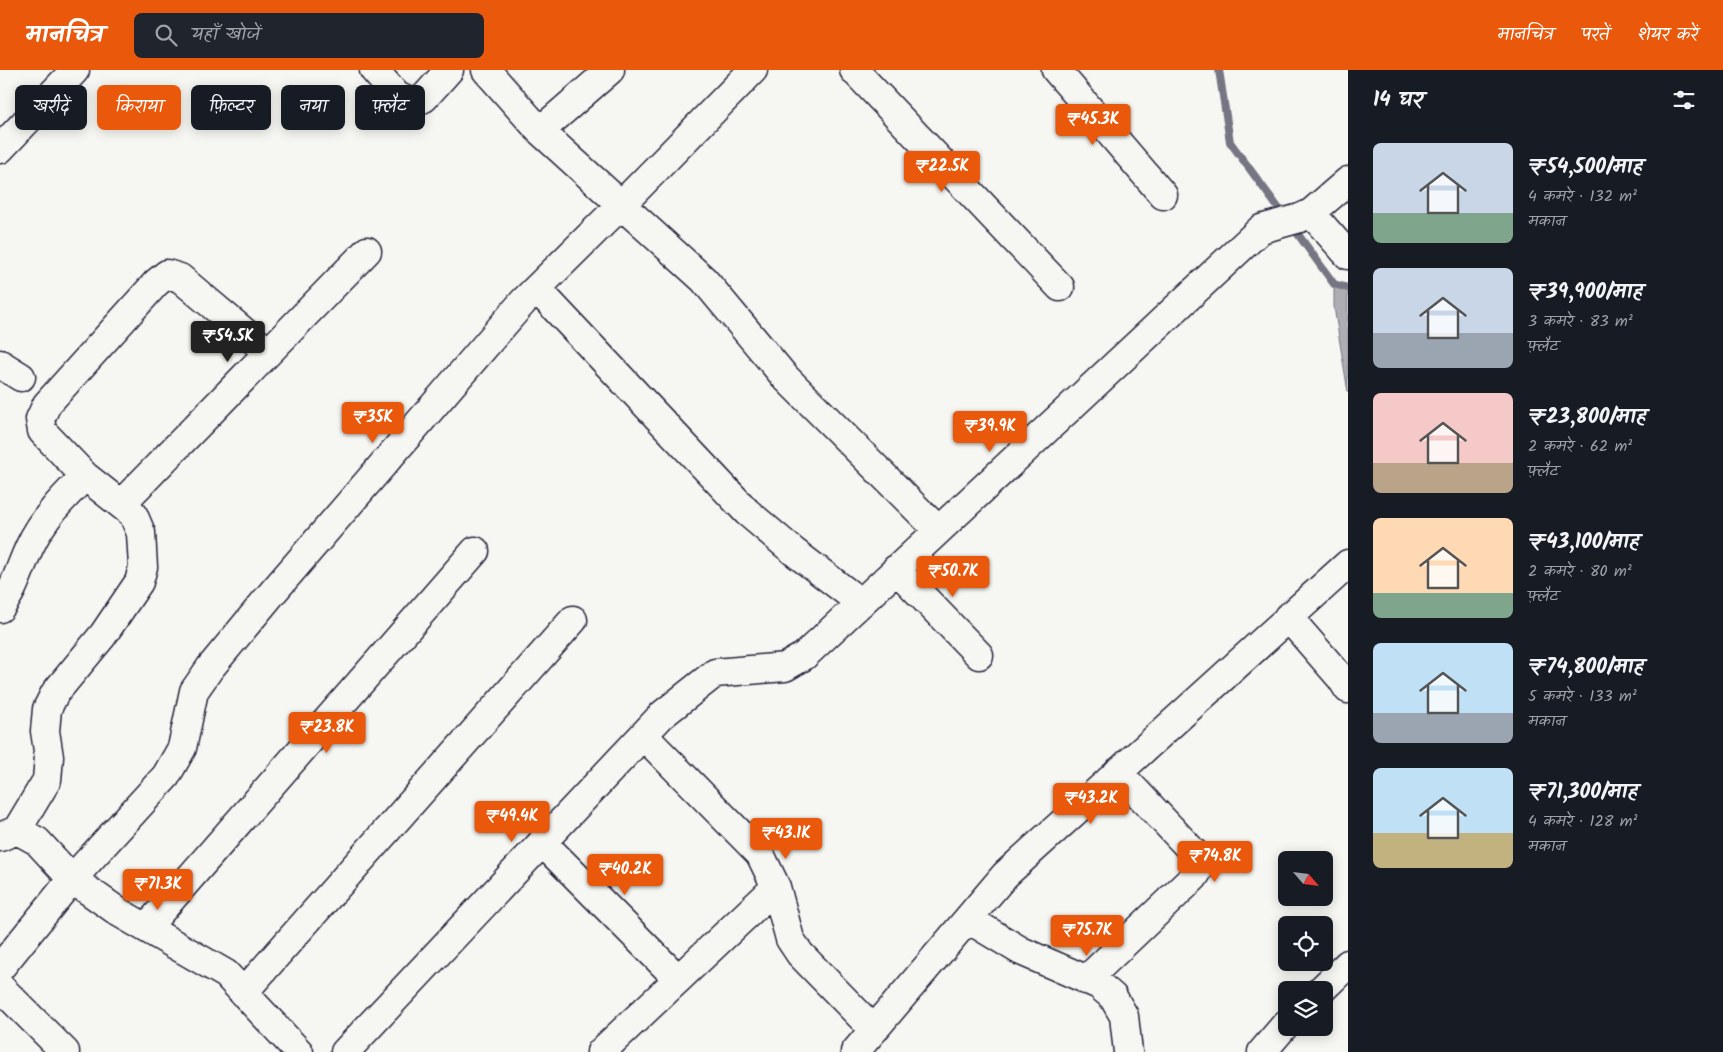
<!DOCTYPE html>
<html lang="hi">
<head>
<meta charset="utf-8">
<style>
	:root { --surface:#171b24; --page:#20242c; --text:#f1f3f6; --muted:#9ea1a6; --accent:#ea580c }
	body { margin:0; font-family:Kalam,"Playpen Sans Deva",sans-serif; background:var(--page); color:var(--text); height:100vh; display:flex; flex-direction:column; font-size:19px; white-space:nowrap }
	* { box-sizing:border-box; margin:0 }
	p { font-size:16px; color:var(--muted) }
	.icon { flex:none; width:28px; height:28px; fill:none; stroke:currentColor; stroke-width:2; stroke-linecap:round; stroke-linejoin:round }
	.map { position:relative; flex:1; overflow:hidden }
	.sheet { display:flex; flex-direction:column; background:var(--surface); width:375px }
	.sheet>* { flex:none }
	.hud { position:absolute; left:15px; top:15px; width:475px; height:45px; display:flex; gap:10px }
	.needle { width:32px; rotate:118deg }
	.buttons { position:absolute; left:1278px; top:781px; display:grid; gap:10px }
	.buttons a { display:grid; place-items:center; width:55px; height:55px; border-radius:8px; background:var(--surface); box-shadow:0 2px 12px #0003; font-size:25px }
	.price { position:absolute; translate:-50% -42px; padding:0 11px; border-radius:5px; background:var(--accent); color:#fff; font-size:16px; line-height:32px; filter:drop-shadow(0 1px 2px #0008) }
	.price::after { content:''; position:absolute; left:50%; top:30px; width:15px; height:11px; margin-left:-8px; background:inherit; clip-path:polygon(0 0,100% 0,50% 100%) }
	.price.on { background:#222; color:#fff }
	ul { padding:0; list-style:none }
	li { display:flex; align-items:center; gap:15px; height:125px; padding:0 25px }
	li span { display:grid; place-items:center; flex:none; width:140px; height:100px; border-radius:8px; color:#555 }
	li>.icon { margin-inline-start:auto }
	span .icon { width:60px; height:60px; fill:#fffc; stroke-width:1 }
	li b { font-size:21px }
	h2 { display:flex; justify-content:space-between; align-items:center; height:60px; padding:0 25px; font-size:21px }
	.tag { padding:0 18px; border-radius:8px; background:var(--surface); box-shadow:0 2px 12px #0003; font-size:18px; line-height:45px }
	.tag.on { background:var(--accent); color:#fff }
	header { display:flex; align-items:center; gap:30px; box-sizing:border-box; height:70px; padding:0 25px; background:var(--accent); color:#fff }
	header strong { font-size:24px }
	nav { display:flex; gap:28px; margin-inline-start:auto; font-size:18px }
	.search { width:350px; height:45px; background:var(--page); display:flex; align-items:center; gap:12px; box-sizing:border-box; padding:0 18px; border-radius:8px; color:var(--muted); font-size:19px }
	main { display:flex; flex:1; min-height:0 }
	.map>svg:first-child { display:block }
</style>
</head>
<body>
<header>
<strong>मानचित्र</strong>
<div class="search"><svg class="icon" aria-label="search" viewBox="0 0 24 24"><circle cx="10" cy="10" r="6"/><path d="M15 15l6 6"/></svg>यहाँ खोजें</div>
<nav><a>मानचित्र</a><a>परतें</a><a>शेयर करें</a></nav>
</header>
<main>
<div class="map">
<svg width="1348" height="982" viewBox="0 0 1348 982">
	<rect width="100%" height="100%" fill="#f6f6f2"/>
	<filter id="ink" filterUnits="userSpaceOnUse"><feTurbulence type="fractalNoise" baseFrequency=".02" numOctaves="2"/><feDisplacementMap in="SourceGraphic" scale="10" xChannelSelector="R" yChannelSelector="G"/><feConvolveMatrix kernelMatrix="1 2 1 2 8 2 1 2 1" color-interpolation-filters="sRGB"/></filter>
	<g filter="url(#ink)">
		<path fill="#adadb3" stroke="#757583" d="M 1334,214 L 1348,219 L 1348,322 L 1334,237 Z"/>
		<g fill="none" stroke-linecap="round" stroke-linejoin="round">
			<path stroke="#757583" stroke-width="8" d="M 1219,0 L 1230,72 L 1285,147
				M 1292,156 L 1334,214 L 1348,218"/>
			<g stroke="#22223b" stroke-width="31">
				<path id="minor" d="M 374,0 L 397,26 L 412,33 L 424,28 L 449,0
					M 486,0 L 540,61 L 704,210 L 785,307 L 938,460
					M 854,0 L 1060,217
					M 1056,0 L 1163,125
					M 540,61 L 610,0
					M 0,79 L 75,0
					M 1311,143 L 1348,185
					M 537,219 L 747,442 L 793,481 L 861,533
					M 0,294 L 21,307
					M 121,434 L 367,181
					M 896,499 L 979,585
					M 0,538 C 15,519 20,497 30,476 C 43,448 64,427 85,406
					M 1288,547 L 1341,608 L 1348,619
					M 643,665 L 760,784 L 776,817 L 790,869 L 800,884 L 874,960
					M 17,760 L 47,710 L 49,687 L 45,661 L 47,639 L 55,623 L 103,565 L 139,512 L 143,497 L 141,463 L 133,444 L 85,406 L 42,361 L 40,349 L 47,334 L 156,213 L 167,204 L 180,208 L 268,282
					M 0,767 L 17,760 L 37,771 L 72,809 L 120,843 L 226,904 L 299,982
					M 542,772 L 678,909
					M 968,849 L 1021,881 L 1099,915 L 1113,927 L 1124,946 L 1128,982
					M 146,858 L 475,481
					M 0,898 L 72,809 L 166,706 L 182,678 L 194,621 L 210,598 L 273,522 L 523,232 L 621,135 L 753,0
					M 1086,910 L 1194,807 L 1201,796 L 1197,786 L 1118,702
					M 0,917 L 65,982
					M 1321,920 L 1348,894
					M 243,923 L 573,550
					M 345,982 L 662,645 L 715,603 L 785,597 L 804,586 L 1261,159 L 1300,148 L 1311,143 L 1348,111
					M 601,982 L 776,817
					M 855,982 L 1005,805 L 1348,494
					M 1262,982 L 1286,954"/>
			</g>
			<use href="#minor" stroke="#f6f6f2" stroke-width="28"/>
		</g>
	</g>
</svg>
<div class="buttons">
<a><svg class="needle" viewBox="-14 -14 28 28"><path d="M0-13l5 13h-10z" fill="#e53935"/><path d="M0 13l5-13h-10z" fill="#9ea1a6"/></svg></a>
<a><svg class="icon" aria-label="locate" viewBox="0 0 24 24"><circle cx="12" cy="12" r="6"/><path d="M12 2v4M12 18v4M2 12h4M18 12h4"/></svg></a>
<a><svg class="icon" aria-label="layers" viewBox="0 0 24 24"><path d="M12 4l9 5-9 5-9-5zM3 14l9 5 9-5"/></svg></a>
</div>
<b class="price" style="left:1093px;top:76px">₹45.3K</b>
<b class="price" style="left:942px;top:123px">₹22.5K</b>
<b class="price on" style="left:228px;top:293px">₹54.5K</b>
<b class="price" style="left:373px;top:374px">₹35K</b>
<b class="price" style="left:990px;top:383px">₹39.9K</b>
<b class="price" style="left:953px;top:528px">₹50.7K</b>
<b class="price" style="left:327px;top:684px">₹23.8K</b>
<b class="price" style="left:1091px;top:755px">₹43.2K</b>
<b class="price" style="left:512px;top:773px">₹49.4K</b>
<b class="price" style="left:786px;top:790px">₹43.1K</b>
<b class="price" style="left:1215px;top:813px">₹74.8K</b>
<b class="price" style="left:625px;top:826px">₹40.2K</b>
<b class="price" style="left:158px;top:841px">₹71.3K</b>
<b class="price" style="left:1087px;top:887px">₹75.7K</b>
<div class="hud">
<a class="tag">खरीदें</a>
<a class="tag on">किराया</a>
<a class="tag">फ़िल्टर</a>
<a class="tag">नया</a>
<a class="tag">फ़्लैट</a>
</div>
</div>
<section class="sheet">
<h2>14 घर<svg class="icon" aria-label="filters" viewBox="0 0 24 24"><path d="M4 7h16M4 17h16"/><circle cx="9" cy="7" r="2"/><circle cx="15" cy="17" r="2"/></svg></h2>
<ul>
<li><span style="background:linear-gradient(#c9d6e8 70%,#7fa58c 0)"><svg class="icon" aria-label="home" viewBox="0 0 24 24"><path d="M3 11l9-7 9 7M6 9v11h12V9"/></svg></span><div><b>₹54,500/माह</b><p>4 कमरे · 132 m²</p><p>मकान</p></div></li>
<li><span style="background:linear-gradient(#c9d6e8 65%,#9aa5b1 0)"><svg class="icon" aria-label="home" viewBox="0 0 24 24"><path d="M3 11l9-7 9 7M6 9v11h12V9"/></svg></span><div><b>₹39,900/माह</b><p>3 कमरे · 83 m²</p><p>फ़्लैट</p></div></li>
<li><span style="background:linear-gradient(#f6c9c9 70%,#b9a48a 0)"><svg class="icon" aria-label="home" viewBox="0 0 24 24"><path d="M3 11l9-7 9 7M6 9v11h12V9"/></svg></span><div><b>₹23,800/माह</b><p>2 कमरे · 62 m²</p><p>फ़्लैट</p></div></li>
<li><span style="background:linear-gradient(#ffd9b3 75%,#7fa58c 0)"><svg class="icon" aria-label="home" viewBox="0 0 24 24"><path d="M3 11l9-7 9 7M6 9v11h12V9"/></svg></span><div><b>₹43,100/माह</b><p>2 कमरे · 80 m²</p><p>फ़्लैट</p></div></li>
<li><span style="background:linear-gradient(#bfe0f5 70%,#9aa5b1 0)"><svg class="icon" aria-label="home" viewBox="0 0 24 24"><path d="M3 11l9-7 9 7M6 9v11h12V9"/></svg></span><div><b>₹74,800/माह</b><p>5 कमरे · 133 m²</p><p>मकान</p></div></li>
<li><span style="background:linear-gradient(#bfe0f5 65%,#c2b280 0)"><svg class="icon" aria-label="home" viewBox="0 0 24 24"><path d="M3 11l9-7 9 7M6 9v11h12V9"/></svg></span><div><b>₹71,300/माह</b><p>4 कमरे · 128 m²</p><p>मकान</p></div></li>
</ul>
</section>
</main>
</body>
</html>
